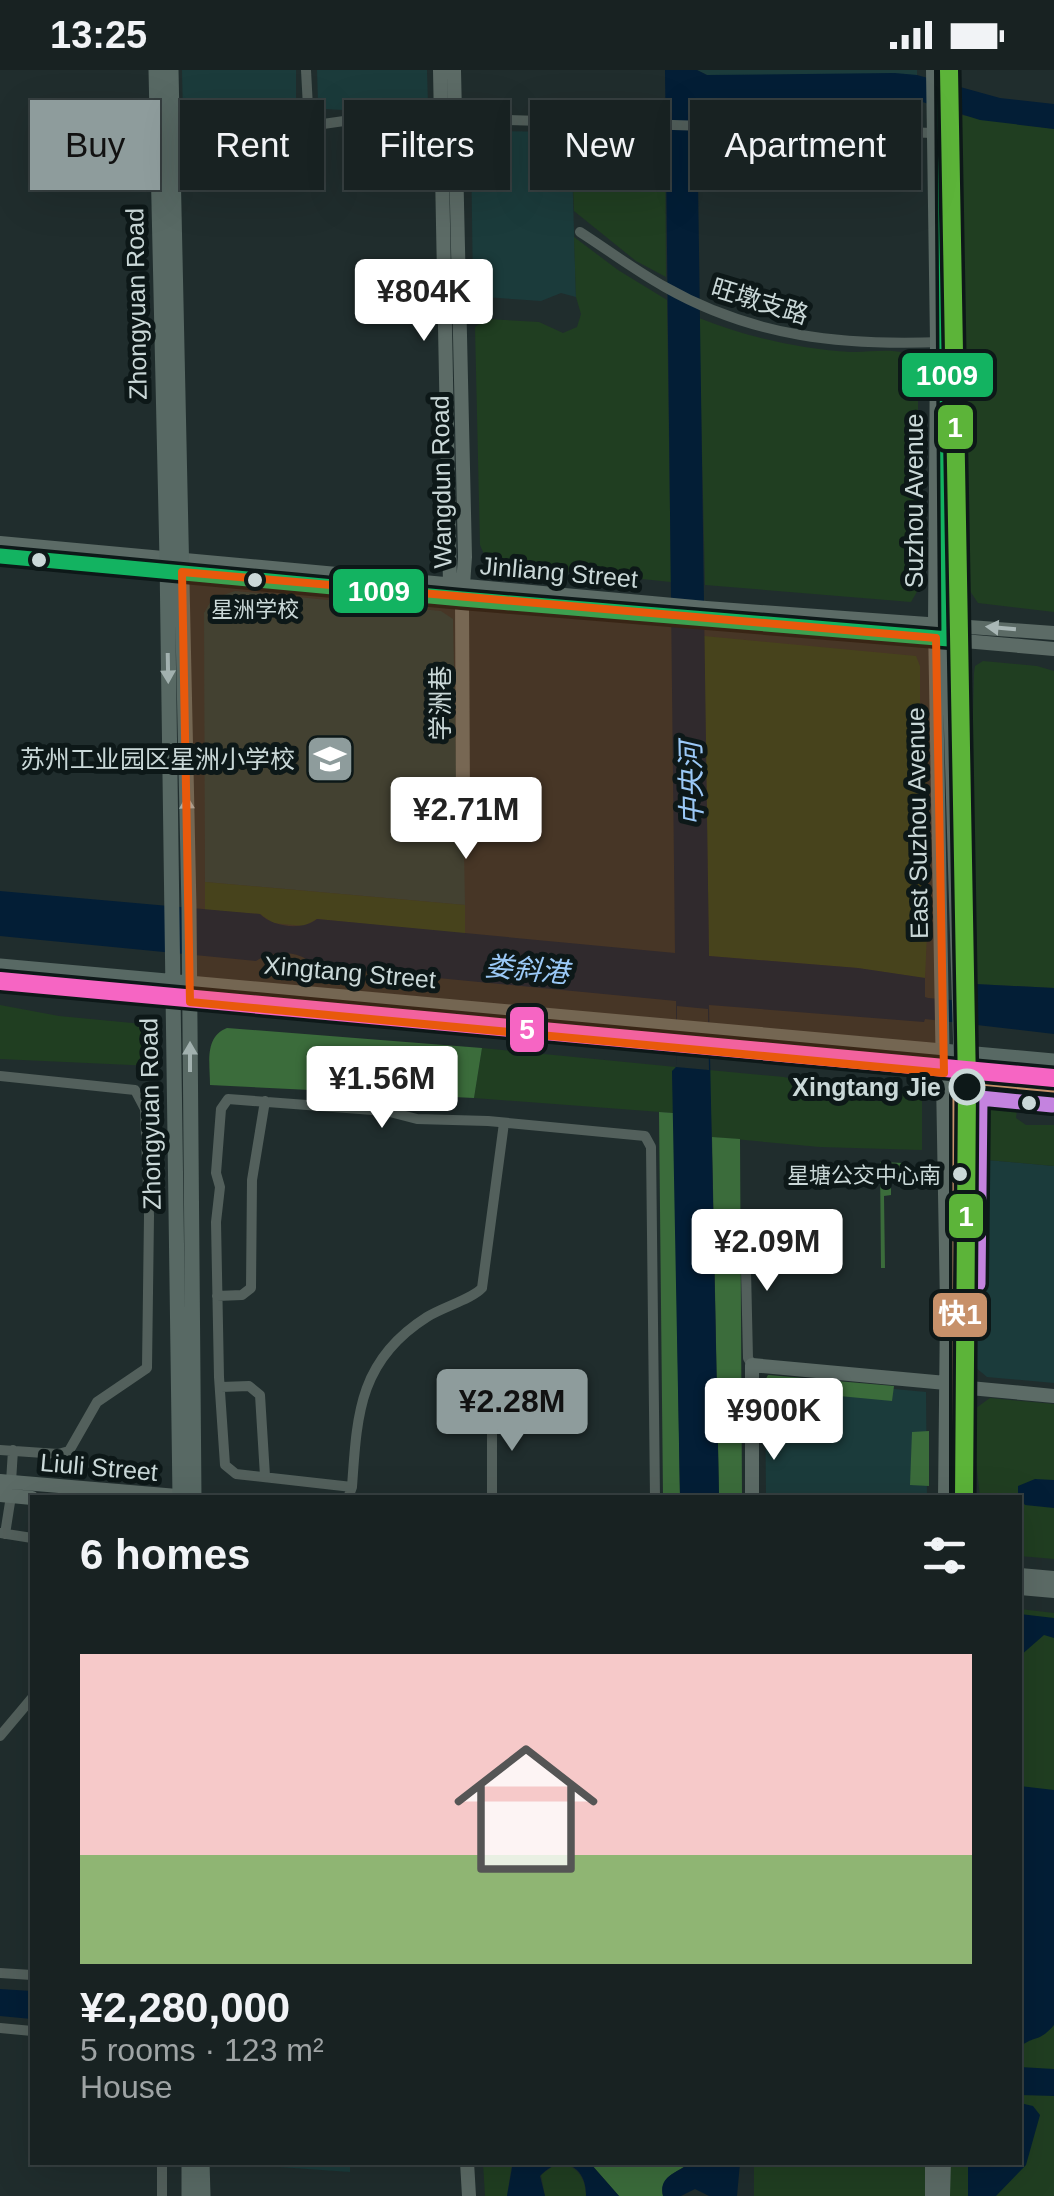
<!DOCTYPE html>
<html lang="en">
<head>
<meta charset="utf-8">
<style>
	:root { --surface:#182222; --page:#252f2f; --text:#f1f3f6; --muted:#9fa4a5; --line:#363f40; --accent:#8e9c9c }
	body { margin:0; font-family:Helvetica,"Noto Sans SC",sans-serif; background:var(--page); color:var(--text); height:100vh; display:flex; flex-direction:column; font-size:38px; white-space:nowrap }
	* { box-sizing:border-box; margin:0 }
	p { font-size:32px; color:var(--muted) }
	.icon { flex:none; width:55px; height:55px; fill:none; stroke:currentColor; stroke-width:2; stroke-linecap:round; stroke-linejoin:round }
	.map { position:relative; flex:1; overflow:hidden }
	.sheet { position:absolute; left:30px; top:1425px; width:992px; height:670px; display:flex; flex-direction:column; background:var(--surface); border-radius:0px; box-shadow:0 10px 40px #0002,0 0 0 2px var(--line) }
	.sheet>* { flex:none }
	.top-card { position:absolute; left:30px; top:30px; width:995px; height:90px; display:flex; gap:20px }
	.price { position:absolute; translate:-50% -85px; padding:0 22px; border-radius:10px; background:#fff; color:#222; font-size:32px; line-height:65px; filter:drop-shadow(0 2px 5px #0008) }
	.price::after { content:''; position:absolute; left:50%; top:60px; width:30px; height:22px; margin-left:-15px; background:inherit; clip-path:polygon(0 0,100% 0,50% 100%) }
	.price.selected { background:var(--accent); color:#111 }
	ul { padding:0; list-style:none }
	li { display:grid; align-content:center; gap:20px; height:530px; padding:0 50px }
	li span { display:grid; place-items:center; height:310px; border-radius:0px; color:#555 }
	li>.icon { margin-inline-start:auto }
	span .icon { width:180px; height:180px; fill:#fffc; stroke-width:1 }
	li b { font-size:42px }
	h2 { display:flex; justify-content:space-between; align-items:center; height:120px; padding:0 50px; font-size:42px }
	.chip { padding:0 35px; border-radius:0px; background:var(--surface); box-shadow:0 10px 40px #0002,0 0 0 2px var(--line); font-size:35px; line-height:90px }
	.chip.selected { background:var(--accent); color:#111 }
	.status { display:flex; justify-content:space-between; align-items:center; height:70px; padding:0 50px; background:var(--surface); direction:ltr }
	.status svg { height:28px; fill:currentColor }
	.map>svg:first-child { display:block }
</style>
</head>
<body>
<div class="status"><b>13:25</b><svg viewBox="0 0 49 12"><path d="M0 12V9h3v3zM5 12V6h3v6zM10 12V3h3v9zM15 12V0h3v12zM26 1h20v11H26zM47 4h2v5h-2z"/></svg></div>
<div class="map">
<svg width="1054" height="2126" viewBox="0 0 1054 2126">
	<rect width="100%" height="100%" fill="#202d2d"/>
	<path fill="#1b3b3b" d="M 182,0 L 296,0 L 296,39 L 289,47 L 194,61 L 188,57 L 183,47 Z
		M 317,0 L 427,0 L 428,35 L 423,44 L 324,39 L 318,32 Z
		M 697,0 L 917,0 L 917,5 L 707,5 Z
		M 487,61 L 571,62 L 576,227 L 561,223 L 541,231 L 483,227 L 473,219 L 471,76 L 475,65 Z
		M 235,521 L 441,541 L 453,549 L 457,736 L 451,767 L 456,774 L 464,779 L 465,835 L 205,812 L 204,543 L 212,529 Z
		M 977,1089 L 1054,1096 L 1054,1313 L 987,1307 L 975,1297 L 973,1157 Z
		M 778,1308 L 926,1322 L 927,1427 L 766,1427 L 765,1316 Z
		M 221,2093 L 350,2093 L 350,2102 Z"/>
	<path fill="#203e21" d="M 707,30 L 916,30 L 916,42 L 909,49 L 897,51 L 696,44 L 699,35 Z
		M 960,45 L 1054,59 L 1054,542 L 978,533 L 968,518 Z
		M 571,62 L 665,66 L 666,207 L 636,191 L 574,141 Z
		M 574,167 L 618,200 L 667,230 L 671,512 L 496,494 L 486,489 L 480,475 L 475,257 L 486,249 L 539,252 L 563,263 L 577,257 L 581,244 L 576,227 Z
		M 699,248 C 747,267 799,279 851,282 C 872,283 903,275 918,291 L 918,520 L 911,532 L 705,515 Z
		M 704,566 L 916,586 L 920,596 L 920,651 L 926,695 L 928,842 L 925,908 L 857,898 L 709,886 Z
		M 983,591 L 1037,596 L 1054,601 L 1054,918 L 975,914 L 977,865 L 971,822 L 971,719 L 974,603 L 975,596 Z
		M 205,812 L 465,835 L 465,864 L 317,849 L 304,856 L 273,853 L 260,844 L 205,840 Z
		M 0,935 L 59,946 L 143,954 L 152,966 L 153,996 L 0,989 Z
		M 482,978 L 676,997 L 672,1002 L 674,1043 L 474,1028 Z
		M 709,1000 L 784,1007 L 821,1015 L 820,1028 L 883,1031 L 885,1020 L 917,1024 L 922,1031 L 922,1080 L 820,1077 L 712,1067 Z
		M 990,1031 L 1018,1032 L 1016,1048 L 1026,1055 L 1054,1055 L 1054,1096 L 977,1089 C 977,1068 971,1044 990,1031 Z
		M 990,1328 L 1054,1334 L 1054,1489 L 1020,1486 L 1020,1428 L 980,1427 L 975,1383 L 976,1338 Z
		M 1020,1539 L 1054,1543 L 1054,2126 L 754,2126 L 754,2093 L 1020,2092 Z
		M 483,2093 L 512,2093 L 507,2126 L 485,2126 Z
		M 563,2094 C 579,2097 586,2111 586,2126 L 545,2126 L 541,2105 L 554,2095 Z"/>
	<path fill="#3b6c3b" d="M 227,958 L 482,978 L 474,1028 L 210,1015 C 210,993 204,967 227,958 Z
		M 659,1042 L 674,1043 L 680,1427 L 663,1427 Z
		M 712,1067 L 740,1069 L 742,1427 L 719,1427 Z
		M 880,1092 L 903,1093 L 903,1101 L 891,1101 L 891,1125 L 884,1126 L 885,1198 L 881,1198 Z
		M 768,1305 L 894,1316 L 892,1331 L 776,1320 L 773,1357 L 760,1354 L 763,1314 Z
		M 929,1361 L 929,1416 L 910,1415 L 912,1362 Z
		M 590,2093 L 690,2093 C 677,2103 659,2106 663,2126 L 619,2126 Z"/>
	<path fill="#031e36" d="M 665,0 L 697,0 L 707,5 L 895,3 L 917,5 L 1000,28 L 1054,34 L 1054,59 L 980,50 L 916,30 L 707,30 L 697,40 L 709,886 L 858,898 L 925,908 L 925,927 L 928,928 L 974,932 L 975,914 L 1054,918 L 1054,964 L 925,949 L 924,952 L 709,935 L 719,1427 L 680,1427 L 672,1001 L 676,997 L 676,931 L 314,896 C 302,880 272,879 256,891 L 0,866 L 0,821 L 260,844 C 273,857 302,861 317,849 L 675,883 Z
		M 1035,1409 L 1054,1410 L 1054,1438 L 1025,1435 L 1018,1425 L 1018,1416 Z
		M 1020,1544 L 1054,1548 L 1054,1568 L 1044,1565 L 1020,1586 Z
		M 1020,1716 L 1054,1720 L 1054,1955 C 1039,1973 1034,1965 1020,1977 Z
		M 0,1919 L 32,1921 L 32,1949 L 0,1946 Z
		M 1020,1997 L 1054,1999 L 1054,2026 L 1020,2025 Z
		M 1020,2033 L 1033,2036 L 1040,2045 L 1026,2095 L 996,2126 L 968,2126 L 968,2093 L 1020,2092 Z
		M 513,2092 L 590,2093 L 619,2126 L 586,2126 C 587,2096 561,2083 540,2106 L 545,2126 L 507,2126 Z
		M 690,2093 L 740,2093 L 737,2126 L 709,2126 L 695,2119 L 681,2126 L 663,2126 C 658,2106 677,2103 690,2093 Z"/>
	<path fill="#202d2d" d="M 677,936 L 708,939 L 709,1000 L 676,997 Z"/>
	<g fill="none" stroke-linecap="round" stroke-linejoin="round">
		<path stroke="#53605c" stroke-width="10" d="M 306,0 L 309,56
			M 169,76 L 351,50 L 423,56 L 441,48 L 934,63
			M 580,162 C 608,180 636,201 665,217 C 753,267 843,276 942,272
			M 0,1006 L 135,1020 L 145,1039 L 149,1146 L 147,1298 L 97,1332 L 69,1381 L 58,1384 L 0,1380
			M 746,1200 L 748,1288 L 752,1295
			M 217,1226 L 242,1225 L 251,1218 L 252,1110 L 265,1031
			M 221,1317 L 249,1316 L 260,1325 L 265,1406
			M 11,1412 L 13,1380
			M 352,1417 L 236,1404 L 225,1395 L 219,1307 L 216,1152 L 220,1117 L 216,1103 L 221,1039 L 228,1029 L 386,1041 L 417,1049 L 488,1051 L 645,1066 L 651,1077 L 655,1428
			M 348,1428 L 352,1417 C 357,1344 359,1290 427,1247 C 443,1237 472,1229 482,1218 L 504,1053
			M 492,1428 L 492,1340
			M 0,1463 L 32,1468
			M 5,1464 L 11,1426
			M 0,1666 L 32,1628
			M 0,1903 L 32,1905
			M 0,1958 L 32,1961
			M 162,2092 L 162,2126"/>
		<path stroke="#5c6b66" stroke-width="14" d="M 440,0 L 450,514 L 455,520
			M 454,0 L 465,487 L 462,529 L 463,736 L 453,761 L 463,770 L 472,766 L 474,760 L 463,736
			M 933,0 L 937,272 L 935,555 L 947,1237 L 945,1428
			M 945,0 L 948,555 L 960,969 L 960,1428
			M 0,473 L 706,538 L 1054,563
			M 0,486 L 1054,579
			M 959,1317 L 1054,1326
			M 0,1411 L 189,1427
			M 0,1425 L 32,1428
			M 752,1428 L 752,1295 L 946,1313
			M 1020,1505 L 1054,1508
			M 1020,1518 L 1054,1521
			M 467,2092 L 469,2126
			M 932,2126 L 932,2092
			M 943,2126 L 944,2092"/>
		<path stroke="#586964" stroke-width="15" d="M 156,0 L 167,489 L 180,1428
			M 171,0 L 189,838 L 194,1428
			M 0,896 L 1054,991
			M 0,914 L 914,998 L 1054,1015
			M 189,2092 L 189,2126
			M 202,2092 L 203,2126"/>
		<g stroke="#0d1818" stroke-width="22">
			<path id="bus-1" d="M 0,486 L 462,529 L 949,569 L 945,0"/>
		</g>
		<g stroke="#0d1818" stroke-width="22">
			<path id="bus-2" d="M 960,1428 L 960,1006 L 1054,1015"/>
		</g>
		<g stroke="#0d1818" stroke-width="22">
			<path id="bus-3" d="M 978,1214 L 980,1028 L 1052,1035"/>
		</g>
		<use href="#bus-1" stroke="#13b361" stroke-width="15"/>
		<use href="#bus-2" stroke="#c7916a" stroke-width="15"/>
		<use href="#bus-3" stroke="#c483df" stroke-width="15"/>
		<g stroke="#0d1818" stroke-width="25">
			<path id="metro-1" d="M 949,0 L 967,1016 L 964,1428"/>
		</g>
		<g stroke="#0d1818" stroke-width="25">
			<path id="metro-2" d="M 0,911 L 1054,1008"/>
		</g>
		<use href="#metro-1" stroke="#5cb439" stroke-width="18"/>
		<use href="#metro-2" stroke="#f665c3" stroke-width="18"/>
	</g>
	<defs><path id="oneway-solid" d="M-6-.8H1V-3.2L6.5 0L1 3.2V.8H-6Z" transform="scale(2.5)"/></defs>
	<use fill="#a9b7b6" href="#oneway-solid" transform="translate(1001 558) rotate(-175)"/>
	<g fill="#a2b1af">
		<use href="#oneway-solid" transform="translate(168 598) rotate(89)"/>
		<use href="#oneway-solid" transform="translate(187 741) rotate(-91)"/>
		<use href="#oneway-solid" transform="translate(190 987) rotate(-90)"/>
	</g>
	<path fill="#e8590c" fill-opacity="0.2" stroke="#e8590c" stroke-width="8" stroke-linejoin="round" d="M 182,502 L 936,568 L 944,1003 L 190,932 Z"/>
	<defs>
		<g id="school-square" transform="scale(2.5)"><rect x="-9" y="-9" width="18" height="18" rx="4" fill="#8e9c9c" stroke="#0d1818"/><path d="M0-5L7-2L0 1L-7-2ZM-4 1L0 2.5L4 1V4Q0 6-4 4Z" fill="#fff"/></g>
	</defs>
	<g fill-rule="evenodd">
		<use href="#school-square" x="330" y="689"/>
	</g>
	<g fill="#cad8d8" stroke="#0d1818" stroke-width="4">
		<circle cx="39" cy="490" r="9"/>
		<circle cx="255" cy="510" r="9"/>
		<circle cx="1029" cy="1033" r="9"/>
		<circle cx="960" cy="1104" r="9"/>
	</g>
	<circle fill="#0d1818" stroke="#cad8d8" stroke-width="5" cx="967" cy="1017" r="16"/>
	<g text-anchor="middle" stroke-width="10" stroke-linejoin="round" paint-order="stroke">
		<g font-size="22" fill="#cad8d8" stroke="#0d1818">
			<text x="255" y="547">星洲学校</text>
			<text x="941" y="1113" text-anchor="end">星塘公交中心南</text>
		</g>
		<g font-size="25" fill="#cad8d8" stroke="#0d1818">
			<text transform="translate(760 231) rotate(17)" y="9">旺墩支路</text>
			<text transform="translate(136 234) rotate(-91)" y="9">Zhongyuan Road</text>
			<text transform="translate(441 412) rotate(-91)" y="9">Wangdun Road</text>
			<text transform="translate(914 431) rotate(-90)" y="9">Suzhou Avenue</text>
			<text transform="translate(559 502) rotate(5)" y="9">Jinliang Street</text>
			<text transform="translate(440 633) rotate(-90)" y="9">学洲巷</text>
			<text transform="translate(917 753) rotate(-91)" y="9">East Suzhou Avenue</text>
			<text transform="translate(350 902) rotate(5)" y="9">Xingtang Street</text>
			<text transform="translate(150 1044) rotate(-91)" y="9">Zhongyuan Road</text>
			<text transform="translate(99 1397) rotate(5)" y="9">Liuli Street</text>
		</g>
		<g font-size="25" fill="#cad8d8" stroke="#0d1818" text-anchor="end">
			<text x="295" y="698">苏州工业园区星洲小学校</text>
		</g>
		<g font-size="25" font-weight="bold" fill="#cad8d8" stroke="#0d1818" text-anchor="end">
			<text x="941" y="1026">Xingtang Jie</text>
		</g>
		<g font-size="28" font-style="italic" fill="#9bc9f7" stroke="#0d1818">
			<text transform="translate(691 714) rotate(-91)" y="10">中央河</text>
			<text transform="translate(527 899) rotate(5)" y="10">娄斜港</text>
		</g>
	</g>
	<g stroke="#0d1818" stroke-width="4">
		<rect x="900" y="281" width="95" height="48" rx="10" fill="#13b361"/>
		<rect x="936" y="333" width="39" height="48" rx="10" fill="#5cb439"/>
		<rect x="331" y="497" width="95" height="48" rx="10" fill="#13b361"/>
		<rect x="508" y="935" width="38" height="49" rx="10" fill="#f665c3"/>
		<rect x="947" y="1122" width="38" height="48" rx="10" fill="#5cb439"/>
		<rect x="931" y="1221" width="58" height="48" rx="10" fill="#c7916a"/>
	</g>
	<g font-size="28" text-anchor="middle" font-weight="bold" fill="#fff">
		<text x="947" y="315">1009</text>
		<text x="955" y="367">1</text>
		<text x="379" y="531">1009</text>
		<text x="527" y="969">5</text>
		<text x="966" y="1156">1</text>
		<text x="960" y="1254">快1</text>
	</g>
</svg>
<b class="price" style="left:424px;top:274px">¥804K</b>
<b class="price" style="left:466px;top:792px">¥2.71M</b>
<b class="price" style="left:382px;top:1061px">¥1.56M</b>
<b class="price" style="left:767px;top:1224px">¥2.09M</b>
<b class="price selected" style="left:512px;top:1384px">¥2.28M</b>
<b class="price" style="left:774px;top:1393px">¥900K</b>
<div class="top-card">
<a class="chip selected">Buy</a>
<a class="chip">Rent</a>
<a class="chip">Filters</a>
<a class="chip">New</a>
<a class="chip">Apartment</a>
</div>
<section class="sheet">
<h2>6 homes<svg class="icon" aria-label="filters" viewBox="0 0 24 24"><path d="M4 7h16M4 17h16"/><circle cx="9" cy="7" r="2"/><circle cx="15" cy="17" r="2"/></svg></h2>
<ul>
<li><span style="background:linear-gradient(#f6c9c9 65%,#8fb573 0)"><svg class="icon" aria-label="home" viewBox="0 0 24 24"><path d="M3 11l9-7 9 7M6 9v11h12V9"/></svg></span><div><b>¥2,280,000</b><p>5 rooms · 123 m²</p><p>House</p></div></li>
</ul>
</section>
</div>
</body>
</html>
